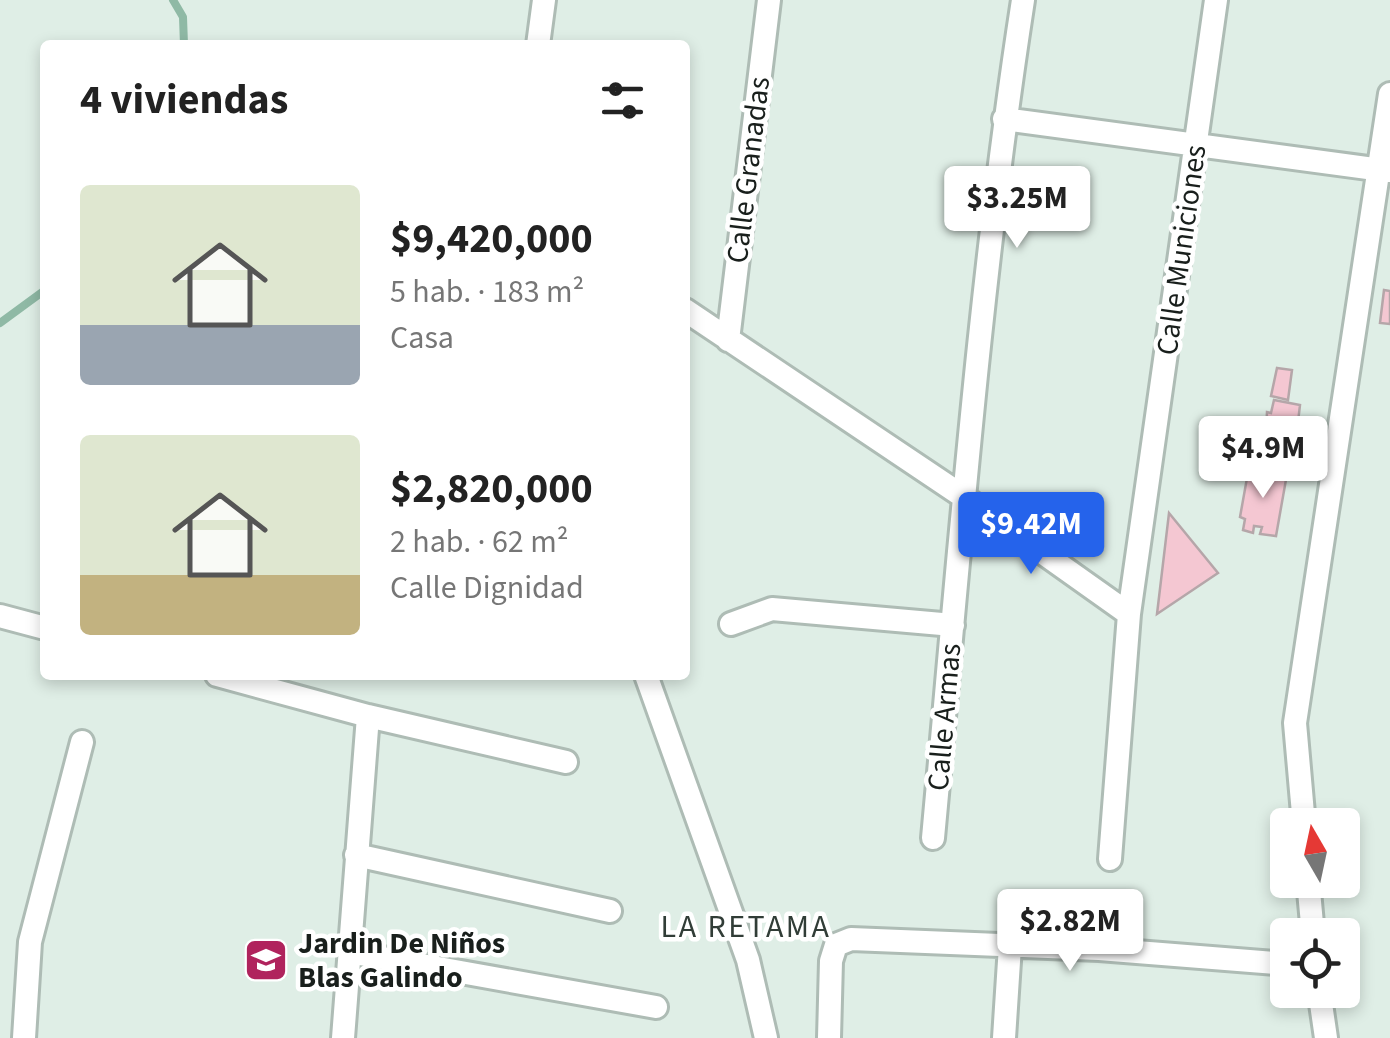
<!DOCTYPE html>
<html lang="es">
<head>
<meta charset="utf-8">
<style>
	:root { --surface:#fff; --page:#f6f6f6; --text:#222; --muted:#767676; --accent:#2563eb }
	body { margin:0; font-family:"Source Sans 3",sans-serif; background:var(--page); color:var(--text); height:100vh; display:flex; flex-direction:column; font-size:38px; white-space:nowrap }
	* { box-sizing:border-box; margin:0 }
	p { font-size:32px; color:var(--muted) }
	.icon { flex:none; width:55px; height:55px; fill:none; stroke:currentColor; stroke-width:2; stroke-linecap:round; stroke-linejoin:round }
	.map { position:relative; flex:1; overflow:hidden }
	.sheet { position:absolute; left:40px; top:40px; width:650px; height:640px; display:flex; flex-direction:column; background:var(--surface); border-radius:10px; box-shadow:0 5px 15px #0003 }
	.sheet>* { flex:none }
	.needle { width:65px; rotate:351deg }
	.buttons { position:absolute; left:1270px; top:808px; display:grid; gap:20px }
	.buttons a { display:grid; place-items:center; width:90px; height:90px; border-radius:10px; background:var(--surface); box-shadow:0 5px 15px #0003; font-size:50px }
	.price { position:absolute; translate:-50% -85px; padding:0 22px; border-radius:10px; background:#fff; color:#222; font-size:32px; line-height:65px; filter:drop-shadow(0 2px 5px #0008) }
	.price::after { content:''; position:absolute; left:50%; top:60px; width:30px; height:22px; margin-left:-15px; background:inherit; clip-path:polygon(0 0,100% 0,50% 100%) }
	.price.current { background:var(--accent); color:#fff }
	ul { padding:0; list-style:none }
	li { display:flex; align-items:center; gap:30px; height:250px; padding:0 40px }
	li span { display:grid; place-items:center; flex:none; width:280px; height:200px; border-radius:10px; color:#555 }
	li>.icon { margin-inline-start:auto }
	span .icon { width:120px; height:120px; fill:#fffc; stroke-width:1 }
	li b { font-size:42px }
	h2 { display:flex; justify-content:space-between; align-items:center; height:120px; padding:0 40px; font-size:42px }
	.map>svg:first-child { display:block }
</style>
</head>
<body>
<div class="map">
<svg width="1390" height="1038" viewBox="0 0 1390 1038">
	<rect width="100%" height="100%" fill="#dfeee6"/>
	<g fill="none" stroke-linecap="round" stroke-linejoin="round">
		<path stroke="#8fb9a5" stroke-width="8" d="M 173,0 L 183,17 L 184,45
			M 0,323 L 45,290"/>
	</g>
	<path fill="#f4c7d2" stroke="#b5a6a9" stroke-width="2.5" d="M 1384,290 L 1390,291 L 1390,324 L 1380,323 Z
		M 1277,368 L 1292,370 L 1288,400 L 1271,396 Z
		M 1274,400 L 1300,405 L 1298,422 L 1326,427 L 1325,443 L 1266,432 L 1267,412 L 1271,413 Z
		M 1254,467 L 1265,468 L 1265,472 L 1273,475 L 1274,471 L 1287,474 L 1276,536 L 1260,534 L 1262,527 L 1254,526 L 1253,533 L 1243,530 L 1245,519 L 1240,517 L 1247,478 L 1252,478 Z
		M 1169,513 L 1218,573 L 1157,614 Z"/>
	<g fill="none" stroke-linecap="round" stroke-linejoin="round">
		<g stroke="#aebcb5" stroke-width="28">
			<path id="street" d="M 538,45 L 544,0
				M 1004,119 L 1390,171
				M 685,310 L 964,497 L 1129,614
				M 728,340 L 769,0
				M 0,616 L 45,628
				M 731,624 L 772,609 L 953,625
				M 217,675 L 368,716 L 566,762
				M 646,675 L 748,960 L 766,1038
				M 1304,825 L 1295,723 L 1390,94
				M 933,838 C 959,558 980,278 1023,0
				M 356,855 L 610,911
				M 1110,859 L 1129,614 L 1216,0
				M 1308,880 L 1313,935
				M 349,952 L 656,1007
				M 1319,990 L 1326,1038
				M 24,1038 L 30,942 L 82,742
				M 343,1038 L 368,716
				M 829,1038 L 831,961 L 836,945 L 851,939 L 1099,949 L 1288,964
				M 1004,1038 L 1010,946"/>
		</g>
		<use href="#street" stroke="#fff" stroke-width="22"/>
	</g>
	<defs>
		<g id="school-square" transform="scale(2.25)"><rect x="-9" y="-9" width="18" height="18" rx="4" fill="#b0235d" stroke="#fff"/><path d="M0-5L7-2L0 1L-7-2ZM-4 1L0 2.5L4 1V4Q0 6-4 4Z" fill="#fff"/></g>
	</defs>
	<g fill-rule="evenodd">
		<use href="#school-square" x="266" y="960"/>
	</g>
	<g text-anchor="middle" stroke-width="9" stroke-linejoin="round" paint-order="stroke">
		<g font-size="30" fill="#191f1c" stroke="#fff">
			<text transform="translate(748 170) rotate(-83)" y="10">Calle Granadas</text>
			<text transform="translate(1181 250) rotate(-82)" y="10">Calle Municiones</text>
			<text transform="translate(944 717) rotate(-85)" y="10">Calle Armas</text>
		</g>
		<g font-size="30" font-weight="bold" fill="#191f1c" stroke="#fff" text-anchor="start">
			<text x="298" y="953">Jardin De Niños<tspan x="298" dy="34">Blas Galindo</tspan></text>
		</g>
		<g font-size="32" letter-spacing="2.5" fill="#313d37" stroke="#fff">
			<text x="746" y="937">LA RETAMA</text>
		</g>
	</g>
</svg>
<div class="buttons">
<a><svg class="needle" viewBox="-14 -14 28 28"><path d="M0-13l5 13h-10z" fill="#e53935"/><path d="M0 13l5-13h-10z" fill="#767676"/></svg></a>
<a><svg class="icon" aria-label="locate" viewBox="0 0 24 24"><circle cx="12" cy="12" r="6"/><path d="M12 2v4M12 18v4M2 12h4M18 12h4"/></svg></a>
</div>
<b class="price" style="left:1017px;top:251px">$3.25M</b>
<b class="price" style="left:1263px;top:501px">$4.9M</b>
<b class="price current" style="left:1031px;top:577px">$9.42M</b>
<b class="price" style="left:1070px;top:974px">$2.82M</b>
<section class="sheet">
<h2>4 viviendas<svg class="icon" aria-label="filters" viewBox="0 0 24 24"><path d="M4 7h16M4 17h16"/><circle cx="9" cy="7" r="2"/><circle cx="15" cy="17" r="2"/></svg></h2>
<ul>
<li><span style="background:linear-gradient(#dfe7d0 70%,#9aa5b1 0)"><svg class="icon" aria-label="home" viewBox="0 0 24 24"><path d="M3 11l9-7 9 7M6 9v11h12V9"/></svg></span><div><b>$9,420,000</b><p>5 hab. · 183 m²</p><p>Casa</p></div></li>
<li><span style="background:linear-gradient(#dfe7d0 70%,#c2b280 0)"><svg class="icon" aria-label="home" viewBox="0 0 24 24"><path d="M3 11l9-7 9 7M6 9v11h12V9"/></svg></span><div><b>$2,820,000</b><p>2 hab. · 62 m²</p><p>Calle Dignidad</p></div></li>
</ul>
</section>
</div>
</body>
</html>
